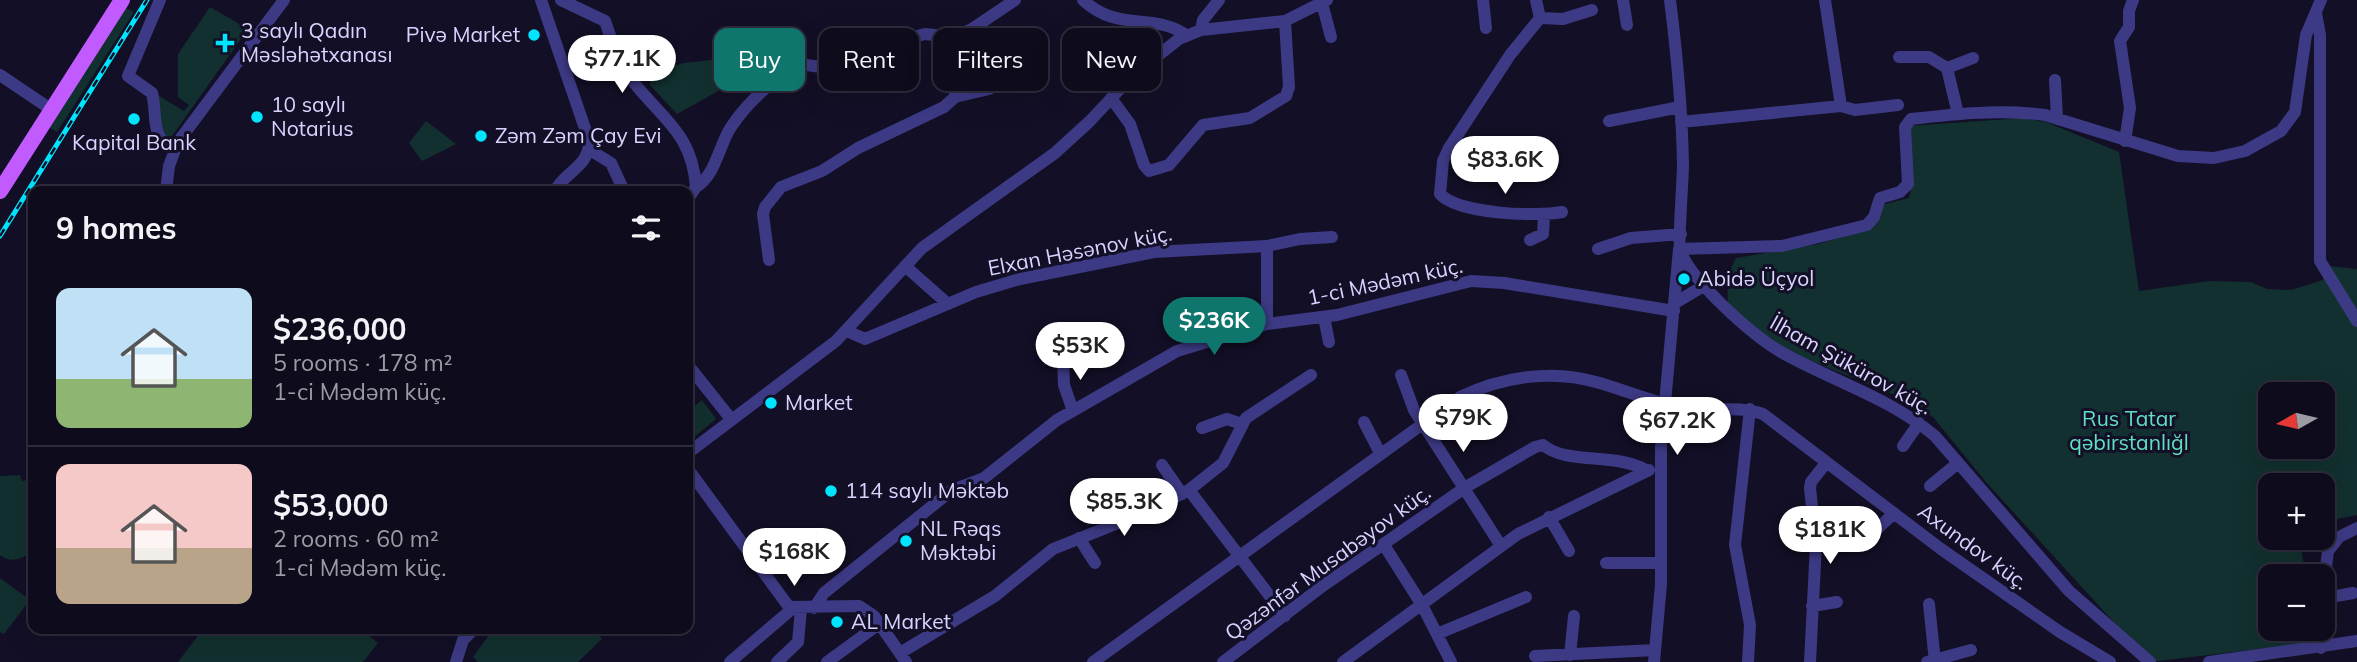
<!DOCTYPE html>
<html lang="en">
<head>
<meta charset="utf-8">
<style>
	:root { --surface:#0e0b1c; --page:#171425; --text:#f1f3f6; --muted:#9b9ba3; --line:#2e2b3b; --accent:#0f766e }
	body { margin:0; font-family:Mulish,sans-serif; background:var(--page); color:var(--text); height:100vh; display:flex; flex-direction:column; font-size:26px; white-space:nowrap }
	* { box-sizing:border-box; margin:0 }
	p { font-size:23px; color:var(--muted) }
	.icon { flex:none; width:38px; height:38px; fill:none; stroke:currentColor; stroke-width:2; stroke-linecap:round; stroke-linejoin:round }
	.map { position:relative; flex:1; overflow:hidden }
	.details { position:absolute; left:28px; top:186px; width:665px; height:448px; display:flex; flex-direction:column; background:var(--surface); border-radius:14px; box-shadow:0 7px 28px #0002,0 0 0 2px var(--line) }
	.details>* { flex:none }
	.guide { position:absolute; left:714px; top:28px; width:665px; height:63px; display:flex; gap:14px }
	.needle { width:46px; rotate:262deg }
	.fabs { position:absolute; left:2258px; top:382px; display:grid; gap:14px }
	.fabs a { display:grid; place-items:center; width:77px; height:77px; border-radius:14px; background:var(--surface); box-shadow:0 7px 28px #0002,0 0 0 2px var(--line); font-size:35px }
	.price { position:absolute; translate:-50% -60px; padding:0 16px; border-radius:24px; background:#fff; color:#222; font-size:23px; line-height:46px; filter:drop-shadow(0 2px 4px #0008) }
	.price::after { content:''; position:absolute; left:50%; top:42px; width:21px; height:16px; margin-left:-10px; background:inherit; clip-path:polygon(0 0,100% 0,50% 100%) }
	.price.on { background:var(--accent); color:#fff }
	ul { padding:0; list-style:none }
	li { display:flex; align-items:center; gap:21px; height:175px; padding:0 28px }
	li+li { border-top:2px solid var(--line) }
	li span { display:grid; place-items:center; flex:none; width:196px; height:140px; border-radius:14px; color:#555 }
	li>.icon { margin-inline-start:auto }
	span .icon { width:84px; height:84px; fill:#fffc; stroke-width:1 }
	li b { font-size:30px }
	h2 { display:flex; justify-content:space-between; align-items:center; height:84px; padding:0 28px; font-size:30px }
	.pill { padding:0 24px; border-radius:14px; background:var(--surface); box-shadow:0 7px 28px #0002,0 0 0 2px var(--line); font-size:24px; line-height:63px }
	.pill.on { background:var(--accent); color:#fff }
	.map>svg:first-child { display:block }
</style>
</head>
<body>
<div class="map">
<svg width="2357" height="662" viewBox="0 0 2357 662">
	<rect width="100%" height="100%" fill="#130f26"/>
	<path fill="#12302f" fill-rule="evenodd" d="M 124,7 L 134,12 L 57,132 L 48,127 Z
		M 210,7 L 248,29 L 170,139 L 164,135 L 157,109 L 159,96 L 184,111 L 189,105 L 178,97 L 178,54 Z
		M 738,57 L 741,70 L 722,89 L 677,114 L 650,85 L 649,73 L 684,63 Z
		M 2023,118 L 2046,122 L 2119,152 L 2139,291 L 2209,281 L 2251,282 L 2267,289 L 2291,290 L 2323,280 L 2329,266 L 2357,269 L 2357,515 L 2322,522 L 2322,485 L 2270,485 L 2270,537 L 2299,537 L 2306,576 L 2270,576 L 2270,628 L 2315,628 L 2318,642 L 2150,662 L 1985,481 L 1933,417 L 1902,398 L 1787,351 L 1767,339 L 1728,304 L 1727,276 L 1736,258 L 1819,244 L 1873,227 L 1881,205 L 1909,198 L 1913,177 L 1909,126 ZM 2270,394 L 2322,394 L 2322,446 L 2270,446 Z
		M 426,121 L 456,144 L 422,161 L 409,143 Z
		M 702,400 L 716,419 L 688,442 L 688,411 Z
		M 20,475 L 22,481 L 33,479 L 33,503 L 30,508 L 33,512 L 33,551 C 22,559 12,564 0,555 L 0,476 Z
		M 0,578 L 30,600 L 4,634 L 0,632 Z
		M 204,628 L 359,628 L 378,643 L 363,662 L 178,662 Z
		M 494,628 L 593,628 L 602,639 L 578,662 L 478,662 L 473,657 Z"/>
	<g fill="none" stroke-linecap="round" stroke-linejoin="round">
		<path stroke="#3d3a85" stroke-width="12" d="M 160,0 L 128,76 L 152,93 C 158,117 149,137 174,150
			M 541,0 L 589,140 C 590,167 565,171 555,191
			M 561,0 L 605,21 C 612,42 620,66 635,84 C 665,121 692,135 696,187 L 688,199
			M 1083,0 C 1119,33 1153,12 1186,35
			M 1483,0 L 1486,28
			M 1536,0 L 1540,18 L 1563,19 L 1592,10
			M 1623,0 L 1627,25
			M 1670,0 C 1677,55 1682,110 1683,165 C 1683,178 1678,244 1680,250 C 1691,281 1752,335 1781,352 C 1832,381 1889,397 1935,436 L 2069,591 L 2150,662
			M 1825,0 L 1841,106
			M 1322,3 L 1331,37
			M 2316,13 L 2320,35 L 2320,261 L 2357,321
			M 1540,18 L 1510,55 L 1449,148 L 1443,161 L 1440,194 C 1459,214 1535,217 1562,212
			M 1201,30 L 1203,20 L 1219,0
			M 1899,57 L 1929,57 L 1947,68 L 1958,114
			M 1947,68 L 1973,58
			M 0,75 L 52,110
			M 2055,80 L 2057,118
			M 955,97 L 989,89
			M 1111,98 L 1130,124 L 1144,165 L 1149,171 L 1169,165 L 1203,125 L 1250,118 L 1286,96 L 1289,87 L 1285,21
			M 1609,121 L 1680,107
			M 1681,122 L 1841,106 L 1855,110 L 1898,105
			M 2125,141 L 2130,108 L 2120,41 L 2129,27 L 2129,11 L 2133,0
			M 590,150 L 611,163 L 624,191
			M 696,187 C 716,175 719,145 731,127 C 748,101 773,80 799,64 L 821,67 L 875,47 L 925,34 L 954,37 L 972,29 L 1015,0
			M 166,191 L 169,166 L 178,142 L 284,0
			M 1530,240 L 1543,234 L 1544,215
			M 1598,249 L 1631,238 L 1681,234
			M 769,260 L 763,214 L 765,207 L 781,187 L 822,171 L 858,148 L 944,107 L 955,97 L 954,37
			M 905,266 L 948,304
			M 1675,303 L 1705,285
			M 1324,317 L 1329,342
			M 1267,324 L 1267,246
			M 847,331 L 865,339 L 976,292 L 1020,279 L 1154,252 L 1267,246 L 1300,239 L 1332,237
			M 1063,359 L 1064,385 L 1073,411
			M 688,365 L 731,419
			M 1401,375 L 1414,410 L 1501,546
			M 1364,422 L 1380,453
			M 1202,428 L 1227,419 L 1242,424
			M 1903,446 L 1919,423
			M 688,453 L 836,341 L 922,248 L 1055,153 L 1090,121 L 1132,76 L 1179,39 L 1201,30 L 1285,21 L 1327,0
			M 1162,465 L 1182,494
			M 688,469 L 789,607 L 859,606 L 874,616 L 906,662
			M 1930,486 L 1958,463
			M 1189,490 L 1285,616
			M 1549,517 L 1569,551
			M 1871,535 L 1894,513
			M 1079,538 L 1095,563
			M 1384,545 L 1422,605 L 1451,662
			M 1606,563 L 1660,563
			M 2325,598 L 2353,593
			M 2322,599 L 2328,551 L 2339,537 L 2357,528
			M 1929,604 L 1935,662
			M 1812,606 L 1837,602
			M 814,608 L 824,593 L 952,490 L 984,478 L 1057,420 L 1177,351 L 1267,324 L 1337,315 L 1471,281 L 1504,283 L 1674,311
			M 2318,628 L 2321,648
			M 1437,634 L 1526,597
			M 900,653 L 995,596 L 1053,549 L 1151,510 L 1189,490 L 1223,463 L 1246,418 L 1311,375
			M 1570,655 L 1574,616
			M 1535,656 L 1655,650
			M 456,662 L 463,640 L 475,628
			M 730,662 L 792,609
			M 777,662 L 798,642 L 801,609
			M 827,662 L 879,624
			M 1093,662 L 1460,397 C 1501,377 1552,369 1596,382 C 1625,390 1654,403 1684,408 C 1710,412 1737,405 1763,414 L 1941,549 L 2060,632 L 2110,662
			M 1223,662 L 1324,585 L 1466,487 L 1535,447 L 1543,445 C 1567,465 1613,452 1646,470
			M 1343,662 L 1518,534 L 1649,470
			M 1654,662 L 1661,584 L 1661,447 L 1679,249 L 1782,246 L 1867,225 L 1874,217 L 1880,198 L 1900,192 L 1908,184 L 1905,127 L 1911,119 C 1955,114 2000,109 2045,115 L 2178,156 L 2214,158 L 2245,151 L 2281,131 L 2295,112 L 2306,35 L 2321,0
			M 1748,662 L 1750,625 L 1735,545 L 1750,409
			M 1810,662 L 1816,544 L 1810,488 L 1811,482 L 1826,463
			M 1927,662 L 1971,650
			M 2209,662 L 2357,641"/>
		<path stroke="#c25bff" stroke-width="16" d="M 0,191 L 122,0"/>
		<g stroke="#00e5ff" stroke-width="5">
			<path id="rail" d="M 0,236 L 147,0"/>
		</g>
		<use href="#rail" stroke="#130f26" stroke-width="2.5" stroke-dasharray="8" stroke-linecap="butt"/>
	</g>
	<g fill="#00e5ff" stroke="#130f26" stroke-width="2.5">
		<circle cx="534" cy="35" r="7"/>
		<path d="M221.5 32.5h7v7h7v7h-7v7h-7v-7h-7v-7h7z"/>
		<circle cx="257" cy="117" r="7"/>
		<circle cx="134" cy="119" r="7"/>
		<circle cx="481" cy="136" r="7"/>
		<circle cx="1684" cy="279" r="7"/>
		<circle cx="771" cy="403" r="7"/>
		<circle cx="831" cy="491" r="7"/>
		<circle cx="906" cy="541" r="7"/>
		<circle cx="837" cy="622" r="7"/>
	</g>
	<g text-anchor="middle" stroke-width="6" stroke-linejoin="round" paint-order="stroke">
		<g font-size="21" fill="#d9d4ff" stroke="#130f26" text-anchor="start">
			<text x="241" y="38">3 saylı Qadın<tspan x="241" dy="24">Məsləhətxanası</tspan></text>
			<text x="520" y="42" text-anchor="end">Pivə Market</text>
			<text x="271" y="112">10 saylı<tspan x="271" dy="24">Notarius</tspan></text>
			<text x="495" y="143">Zəm Zəm Çay Evi</text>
			<text x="134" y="150" text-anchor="middle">Kapital Bank</text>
			<text x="1698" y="286">Abidə Üçyol</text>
			<text x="785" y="410">Market</text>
			<text x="845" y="498">114 saylı Məktəb</text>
			<text x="920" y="536">NL Rəqs<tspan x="920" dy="24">Məktəbi</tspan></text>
			<text x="851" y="629">AL Market</text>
		</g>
		<g font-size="21" fill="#d9d4ff" stroke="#130f26">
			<text transform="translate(1080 251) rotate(-11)" y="7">Elxan Həsənov küç.</text>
			<text transform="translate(1385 282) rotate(-12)" y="7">1-ci Mədəm küç.</text>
			<text transform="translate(1851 365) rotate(29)" y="7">İlham Şükürov küç.</text>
			<text transform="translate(1973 547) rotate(36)" y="7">Axundov küç.</text>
			<text transform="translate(1328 563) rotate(-36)" y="7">Qəzənfər Musabəyov küç.</text>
		</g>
		<g font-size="21" fill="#5fe0c0" stroke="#130f26">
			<text x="2129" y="426">Rus Tatar<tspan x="2129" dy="24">qəbirstanlığl</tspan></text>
		</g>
	</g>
</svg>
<div class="fabs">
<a><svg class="needle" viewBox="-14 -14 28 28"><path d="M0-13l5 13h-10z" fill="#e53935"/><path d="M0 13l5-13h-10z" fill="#9b9ba3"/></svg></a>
<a>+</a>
<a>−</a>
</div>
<b class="price" style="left:622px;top:95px">$77.1K</b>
<b class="price" style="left:1505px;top:196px">$83.6K</b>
<b class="price on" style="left:1214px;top:357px">$236K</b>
<b class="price" style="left:1080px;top:382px">$53K</b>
<b class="price" style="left:1463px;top:454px">$79K</b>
<b class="price" style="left:1677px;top:457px">$67.2K</b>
<b class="price" style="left:1124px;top:538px">$85.3K</b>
<b class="price" style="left:1830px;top:566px">$181K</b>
<b class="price" style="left:794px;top:588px">$168K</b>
<div class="guide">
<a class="pill on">Buy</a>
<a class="pill">Rent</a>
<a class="pill">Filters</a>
<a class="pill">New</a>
</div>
<section class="details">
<h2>9 homes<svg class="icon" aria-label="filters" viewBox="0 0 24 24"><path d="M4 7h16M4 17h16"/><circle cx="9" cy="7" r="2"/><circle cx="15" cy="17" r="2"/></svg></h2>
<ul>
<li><span style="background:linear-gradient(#bfe0f5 65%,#8fb573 0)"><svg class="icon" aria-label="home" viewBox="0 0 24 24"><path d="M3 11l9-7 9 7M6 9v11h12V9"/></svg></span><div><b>$236,000</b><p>5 rooms · 178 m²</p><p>1-ci Mədəm küç.</p></div></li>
<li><span style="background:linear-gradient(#f6c9c9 60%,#b9a48a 0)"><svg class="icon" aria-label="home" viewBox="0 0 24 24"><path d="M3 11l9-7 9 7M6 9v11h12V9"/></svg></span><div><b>$53,000</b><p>2 rooms · 60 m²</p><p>1-ci Mədəm küç.</p></div></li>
</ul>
</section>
</div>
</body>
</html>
